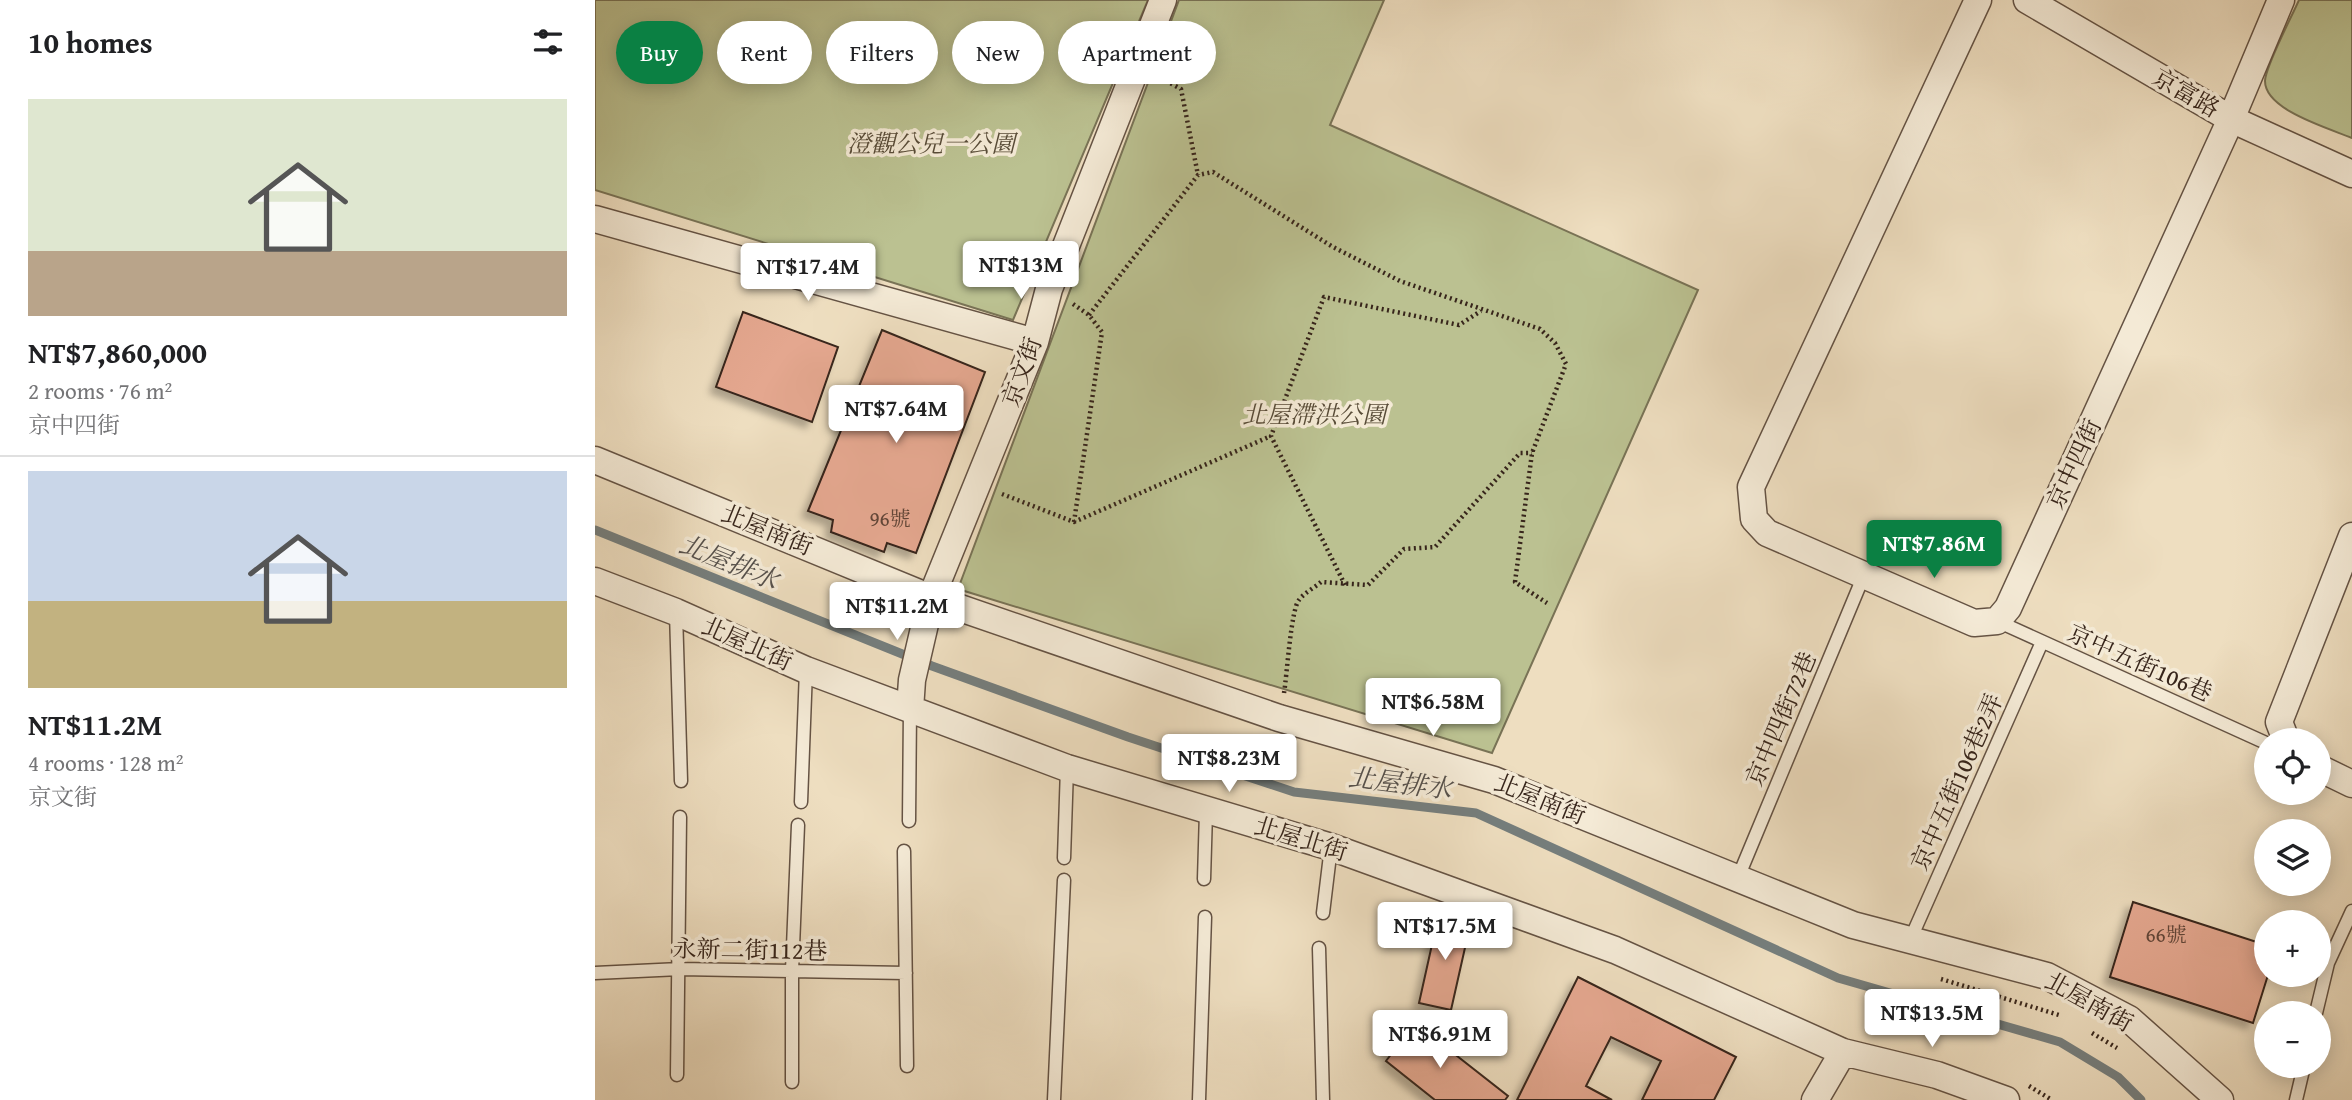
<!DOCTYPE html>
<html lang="en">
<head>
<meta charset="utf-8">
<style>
	:root { --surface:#fff; --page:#f2f2f2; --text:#202124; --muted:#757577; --line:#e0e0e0; --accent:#0b8043 }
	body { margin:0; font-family:"Gentium Book Plus","Noto Serif TC",serif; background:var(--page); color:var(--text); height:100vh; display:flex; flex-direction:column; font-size:26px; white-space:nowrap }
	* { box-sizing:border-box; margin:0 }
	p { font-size:23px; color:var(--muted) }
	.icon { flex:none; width:38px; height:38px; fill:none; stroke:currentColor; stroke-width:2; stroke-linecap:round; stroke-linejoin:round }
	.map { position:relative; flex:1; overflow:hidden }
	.details { display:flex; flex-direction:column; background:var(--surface); width:595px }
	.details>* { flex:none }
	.top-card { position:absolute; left:21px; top:21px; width:665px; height:63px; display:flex; gap:14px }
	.buttons { position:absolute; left:1659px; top:728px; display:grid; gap:14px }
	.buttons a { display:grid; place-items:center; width:77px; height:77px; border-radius:50%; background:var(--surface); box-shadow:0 4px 18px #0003; font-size:35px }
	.price { position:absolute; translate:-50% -60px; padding:0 16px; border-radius:7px; background:#fff; color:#222; font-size:23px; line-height:46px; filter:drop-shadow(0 2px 4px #0008) }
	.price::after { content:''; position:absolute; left:50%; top:42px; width:21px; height:16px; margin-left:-10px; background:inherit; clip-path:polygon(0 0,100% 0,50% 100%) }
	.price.current { background:var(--accent); color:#fff }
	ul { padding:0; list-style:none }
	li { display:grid; align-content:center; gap:14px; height:371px; padding:0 28px }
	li+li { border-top:2px solid var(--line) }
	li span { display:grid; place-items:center; height:217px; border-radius:0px; color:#555 }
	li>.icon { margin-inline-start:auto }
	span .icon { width:126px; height:126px; fill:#fffc; stroke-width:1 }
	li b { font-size:30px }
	h2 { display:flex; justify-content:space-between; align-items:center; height:84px; padding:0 28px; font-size:30px }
	.pill { padding:0 24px; border-radius:32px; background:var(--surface); box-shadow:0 4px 18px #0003; font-size:24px; line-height:63px }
	.pill.current { background:var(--accent); color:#fff }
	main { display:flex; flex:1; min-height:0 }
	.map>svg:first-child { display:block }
</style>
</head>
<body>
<main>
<section class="details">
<h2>10 homes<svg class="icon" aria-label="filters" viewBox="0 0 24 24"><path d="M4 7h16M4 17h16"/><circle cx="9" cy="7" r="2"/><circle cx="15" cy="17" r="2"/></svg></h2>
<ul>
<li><span style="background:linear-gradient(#dfe7d0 70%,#b9a48a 0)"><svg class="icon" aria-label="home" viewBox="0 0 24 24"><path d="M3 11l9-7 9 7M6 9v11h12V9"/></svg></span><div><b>NT$7,860,000</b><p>2 rooms · 76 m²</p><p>京中四街</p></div></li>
<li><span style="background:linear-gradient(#c9d6e8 60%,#c2b280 0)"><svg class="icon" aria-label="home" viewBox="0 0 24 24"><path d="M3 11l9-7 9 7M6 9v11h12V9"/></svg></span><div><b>NT$11.2M</b><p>4 rooms · 128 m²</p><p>京文街</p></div></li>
</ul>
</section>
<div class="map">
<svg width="1757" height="1100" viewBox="0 0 1757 1100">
	<defs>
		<filter id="shadow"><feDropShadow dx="-6" dy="6" stdDeviation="3.5" flood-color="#0004"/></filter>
	</defs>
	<rect width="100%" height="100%" fill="#eedec0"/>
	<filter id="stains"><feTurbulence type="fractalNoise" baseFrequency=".00286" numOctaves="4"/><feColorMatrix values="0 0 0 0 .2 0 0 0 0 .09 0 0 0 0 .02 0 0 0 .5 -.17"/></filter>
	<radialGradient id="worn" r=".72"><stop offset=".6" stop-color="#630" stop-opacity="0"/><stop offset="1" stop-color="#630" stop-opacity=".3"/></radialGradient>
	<path fill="#bbc191" stroke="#797356" stroke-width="2" d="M 0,0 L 553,0 L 418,320 L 0,190 Z
		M 584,0 L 789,0 L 735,125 L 1103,290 L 897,753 L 363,589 Z
		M 1704,0 L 1757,0 L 1757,138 C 1733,128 1670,110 1670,81 C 1670,67 1697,16 1704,0 Z"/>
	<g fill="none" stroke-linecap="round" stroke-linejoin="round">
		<path stroke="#757e7d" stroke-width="9" d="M 0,530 L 337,666 L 533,737 L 699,792 L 881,813 L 1243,978 L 1465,1042 L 1523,1077 L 1546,1100"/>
	</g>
	<path fill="#e4a78f" stroke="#37251b" stroke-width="2" filter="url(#shadow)" d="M 148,312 L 243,347 L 217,422 L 121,387 Z
		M 287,330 L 390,372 L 321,553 L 292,543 L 289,552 L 236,532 L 238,520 L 213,511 Z
		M 1538,902 L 1671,945 L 1673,975 L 1658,1023 L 1515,977 Z
		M 844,913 L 876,921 L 856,1010 L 824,1003 Z
		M 983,977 L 1141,1057 L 1119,1100 L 1047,1100 L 1066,1061 L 1016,1037 L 991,1086 L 1017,1100 L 922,1100 Z
		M 820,1023 L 913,1096 L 910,1100 L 840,1100 L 791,1061 Z"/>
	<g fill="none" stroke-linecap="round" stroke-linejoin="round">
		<g stroke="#655344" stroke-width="15">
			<path id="service" d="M 81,612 L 86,781
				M 1402,621 L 1671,743
				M 206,802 L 211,670
				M 314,821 L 315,709
				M 309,851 L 312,1066
				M 469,858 L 472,768
				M 609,879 L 611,812
				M 1142,880 L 1269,575
				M 728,913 L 736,847
				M 1316,938 L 1447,642
				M 724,948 L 728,1100
				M 0,973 L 85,969 L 311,973
				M 1721,1013 L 1733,963 L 1757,911
				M 82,1075 L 85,817
				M 197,1082 L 197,971 L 203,825
				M 459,1100 L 469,880
				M 604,1100 L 610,917
				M 1701,1100 L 1709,1066"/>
		</g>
		<g stroke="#655344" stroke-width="29">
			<path id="minor" d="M 1383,0 L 1156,487 L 1159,519 L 1172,533 L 1379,623 L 1402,621 L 1413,608 L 1636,119 L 1686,0
				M 1432,0 L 1636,119 L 1757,174
				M 0,219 L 440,342
				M 0,460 L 336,598 L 684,718 L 899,780 L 1258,925 L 1452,976 L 1534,1019 L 1625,1100
				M 0,581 L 81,612 L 211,670 L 472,768 L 736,847 L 1020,950 L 1248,1052 L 1342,1075 L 1411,1100
				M 315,709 L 317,680 L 336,598 L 440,342 L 454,289 L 568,0
				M 1691,740 L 1684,722 L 1757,536
				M 1724,768 L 1757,784
				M 1220,1100 L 1248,1052"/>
		</g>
		<path stroke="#37251b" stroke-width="4.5" stroke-dasharray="2 3.5" stroke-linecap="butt" d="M 566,78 L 586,89 L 603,175
			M 478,304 L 494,315 L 507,332 L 479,522
			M 494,315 L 603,175 L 618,172 L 738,247 L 805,281 L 945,329 L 960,343 L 971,364 L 937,453 L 920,582 L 952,603
			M 407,494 L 479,522 L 676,436
			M 750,585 L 676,436 L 729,297 L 864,325 L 886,311
			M 689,693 C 692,675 696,609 704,600 C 709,593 719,588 726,582 L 773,585 L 809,549 L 840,547 L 925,453 L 937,453
			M 1346,979 L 1464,1015
			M 1497,1033 L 1522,1048
			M 1434,1086 L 1457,1100"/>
		<use href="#service" stroke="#f4ead6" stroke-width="12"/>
		<use href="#minor" stroke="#f4ead6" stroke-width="26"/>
	</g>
	<g text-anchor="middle" stroke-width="7" stroke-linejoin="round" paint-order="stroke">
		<g font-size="21" fill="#624638">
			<text x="295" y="526">96號</text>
			<text x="1571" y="942">66號</text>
		</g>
		<g font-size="24" fill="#37251b" stroke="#f4ead6">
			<text transform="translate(1591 93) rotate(30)" y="8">京富路</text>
			<text transform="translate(427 372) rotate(-70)" y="8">京文街</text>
			<text transform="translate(1479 464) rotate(-65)" y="8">京中四街</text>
			<text transform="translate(172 530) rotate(22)" y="8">北屋南街</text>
			<text transform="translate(152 644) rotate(24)" y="8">北屋北街</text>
			<text transform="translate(1545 663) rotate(24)" y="8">京中五街106巷</text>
			<text transform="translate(1186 719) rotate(-67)" y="8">京中四街72巷</text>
			<text transform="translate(1362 782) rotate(-66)" y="8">京中五街106巷2弄</text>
			<text transform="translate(945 799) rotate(22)" y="8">北屋南街</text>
			<text transform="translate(706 839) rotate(17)" y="8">北屋北街</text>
			<text transform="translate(155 950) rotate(1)" y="8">永新二街112巷</text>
			<text transform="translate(1494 1002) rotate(29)" y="8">北屋南街</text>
		</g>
		<g font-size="24" font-style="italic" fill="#584c38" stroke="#f4ead6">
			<text x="336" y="152">澄觀公兒一公園</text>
			<text x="719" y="423">北屋滯洪公園</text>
		</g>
		<g font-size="26" font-style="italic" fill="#56514c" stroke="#f4ead6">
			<text transform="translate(134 562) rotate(22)" y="9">北屋排水</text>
			<text transform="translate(805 783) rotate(7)" y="9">北屋排水</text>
		</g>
	</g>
	<rect width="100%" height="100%" filter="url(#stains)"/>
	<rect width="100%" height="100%" fill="url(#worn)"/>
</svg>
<div class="buttons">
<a><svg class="icon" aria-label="locate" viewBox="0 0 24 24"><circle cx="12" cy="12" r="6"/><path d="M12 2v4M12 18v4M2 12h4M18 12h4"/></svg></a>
<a><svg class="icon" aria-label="layers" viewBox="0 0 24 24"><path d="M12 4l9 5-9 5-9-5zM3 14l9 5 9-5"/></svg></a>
<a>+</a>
<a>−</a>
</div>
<b class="price" style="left:426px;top:301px">NT$13M</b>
<b class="price" style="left:213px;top:303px">NT$17.4M</b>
<b class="price" style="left:301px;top:445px">NT$7.64M</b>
<b class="price current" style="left:1339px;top:580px">NT$7.86M</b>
<b class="price" style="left:302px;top:642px">NT$11.2M</b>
<b class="price" style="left:838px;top:738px">NT$6.58M</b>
<b class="price" style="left:634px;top:794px">NT$8.23M</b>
<b class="price" style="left:850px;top:962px">NT$17.5M</b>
<b class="price" style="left:1337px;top:1049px">NT$13.5M</b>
<b class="price" style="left:845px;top:1070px">NT$6.91M</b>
<div class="top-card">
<a class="pill current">Buy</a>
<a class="pill">Rent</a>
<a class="pill">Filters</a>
<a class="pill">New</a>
<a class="pill">Apartment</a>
</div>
</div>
</main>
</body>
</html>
